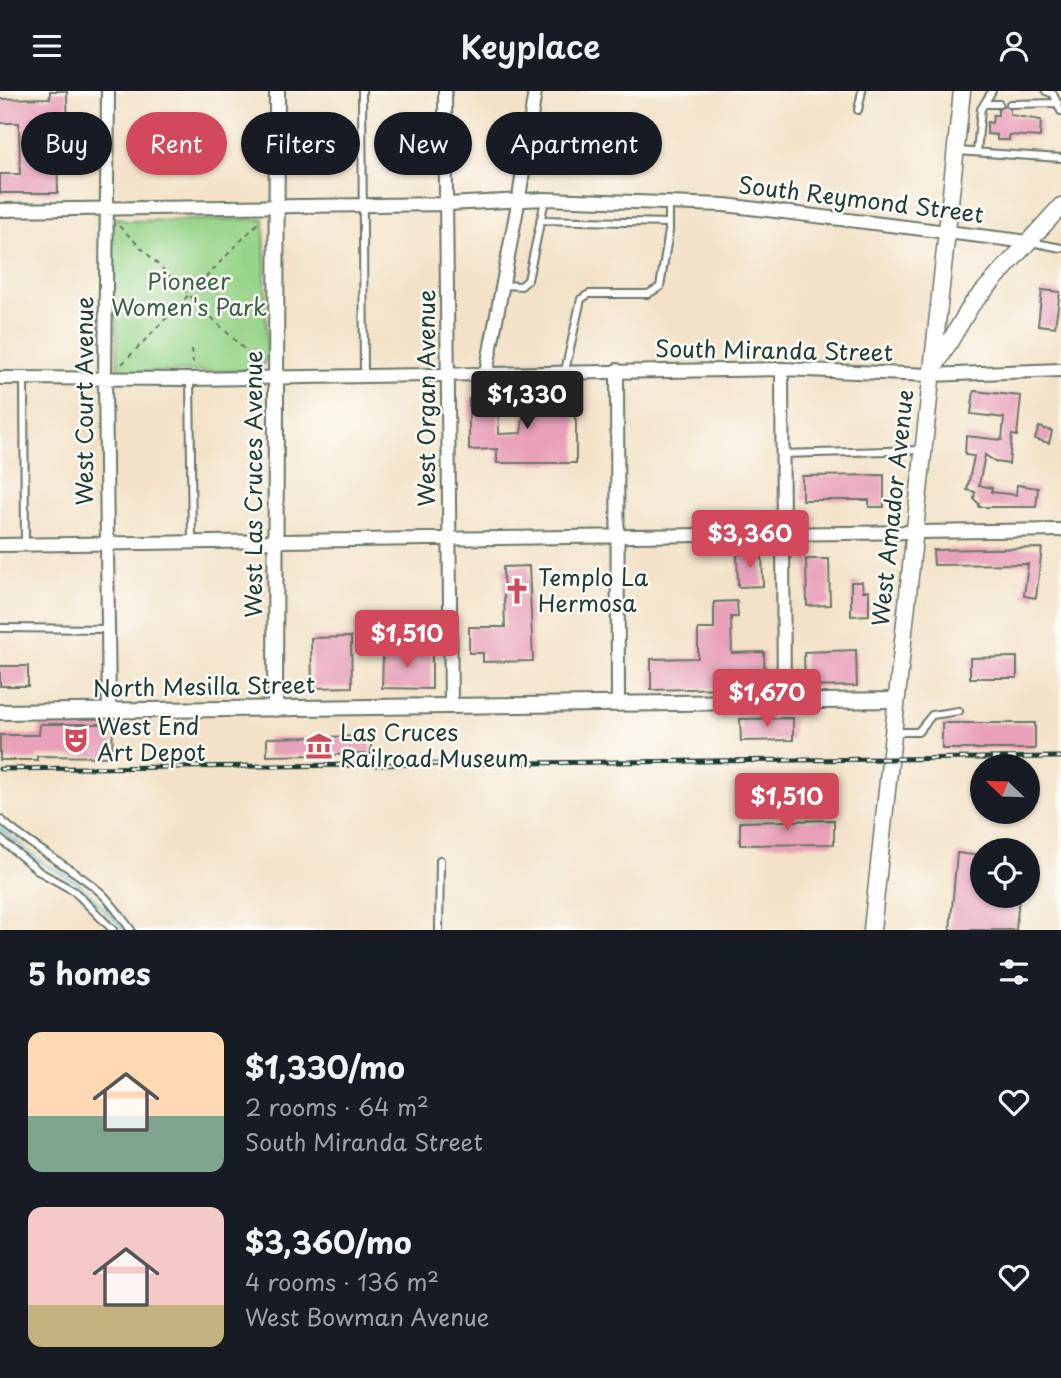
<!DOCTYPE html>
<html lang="en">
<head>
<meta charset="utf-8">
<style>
	:root { --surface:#171b24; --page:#20242c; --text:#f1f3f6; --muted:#9ea1a6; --accent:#d1495b }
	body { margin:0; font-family:"Playpen Sans",sans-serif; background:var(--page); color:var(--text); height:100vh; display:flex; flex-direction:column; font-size:26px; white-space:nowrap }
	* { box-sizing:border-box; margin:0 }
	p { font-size:23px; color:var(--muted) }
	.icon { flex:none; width:38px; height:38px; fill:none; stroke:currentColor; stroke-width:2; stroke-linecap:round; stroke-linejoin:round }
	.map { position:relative; height:839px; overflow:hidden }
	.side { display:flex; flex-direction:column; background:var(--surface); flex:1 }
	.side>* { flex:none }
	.banner { position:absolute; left:21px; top:21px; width:700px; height:63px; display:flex; gap:14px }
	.needle { width:46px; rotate:293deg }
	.controls { position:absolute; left:970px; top:663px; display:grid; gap:14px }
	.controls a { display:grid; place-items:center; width:70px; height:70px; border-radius:50%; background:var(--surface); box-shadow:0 2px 5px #0004; font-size:35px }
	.price { position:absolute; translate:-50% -60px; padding:0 16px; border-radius:7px; background:var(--accent); color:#fff; font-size:23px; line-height:46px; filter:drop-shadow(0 2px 4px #0008) }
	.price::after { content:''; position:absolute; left:50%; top:42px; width:21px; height:16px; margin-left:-10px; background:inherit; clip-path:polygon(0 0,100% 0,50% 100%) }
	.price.on { background:#222; color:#fff }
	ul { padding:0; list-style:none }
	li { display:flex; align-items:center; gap:21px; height:175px; padding:0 28px }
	li span { display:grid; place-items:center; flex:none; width:196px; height:140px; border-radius:14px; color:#555 }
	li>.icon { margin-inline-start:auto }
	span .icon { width:84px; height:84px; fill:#fffc; stroke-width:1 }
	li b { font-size:30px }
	h2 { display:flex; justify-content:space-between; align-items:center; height:84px; padding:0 28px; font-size:30px }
	.tag { padding:0 24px; border-radius:32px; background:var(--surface); box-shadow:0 2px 5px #0004; font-size:24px; line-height:63px }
	.tag.on { background:var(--accent); color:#fff }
	header { display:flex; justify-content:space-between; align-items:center; height:91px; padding:0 28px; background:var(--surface); font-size:32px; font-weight:600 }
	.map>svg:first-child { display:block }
</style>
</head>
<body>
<header><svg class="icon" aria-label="menu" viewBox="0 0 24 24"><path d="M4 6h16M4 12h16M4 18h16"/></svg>Keyplace<svg class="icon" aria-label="person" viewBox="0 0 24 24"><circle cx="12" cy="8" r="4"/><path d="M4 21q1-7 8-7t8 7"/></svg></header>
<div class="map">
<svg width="1061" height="839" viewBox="0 0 1061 839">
	<rect width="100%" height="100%" fill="#fdfcf7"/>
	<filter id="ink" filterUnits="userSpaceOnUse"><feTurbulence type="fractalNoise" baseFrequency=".0143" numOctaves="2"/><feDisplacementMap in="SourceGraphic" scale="14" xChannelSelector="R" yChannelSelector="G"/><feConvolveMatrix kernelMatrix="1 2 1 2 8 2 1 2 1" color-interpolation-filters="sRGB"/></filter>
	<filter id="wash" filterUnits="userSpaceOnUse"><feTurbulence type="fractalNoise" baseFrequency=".00686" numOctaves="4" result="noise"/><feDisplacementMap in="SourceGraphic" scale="28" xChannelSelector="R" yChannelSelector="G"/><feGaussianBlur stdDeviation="1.57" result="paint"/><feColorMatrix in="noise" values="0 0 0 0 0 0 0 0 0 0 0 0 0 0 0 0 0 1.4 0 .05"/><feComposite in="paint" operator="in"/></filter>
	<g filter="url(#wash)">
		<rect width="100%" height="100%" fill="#f3e2c7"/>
		<path fill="#97d489" stroke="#5b885e" stroke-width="2" d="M 120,127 L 126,130 L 264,128 L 267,266 L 263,275 L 256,280 L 118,281 L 112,135 L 114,128 Z"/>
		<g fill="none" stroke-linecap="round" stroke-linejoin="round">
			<path stroke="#60c1de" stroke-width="2.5" d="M 0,737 L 41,771 L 78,792 L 125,839"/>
		</g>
		<g id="blocks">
			<path fill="#e8a1b9" d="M 50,0 L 67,0 L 68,59 L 57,59 L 58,102 L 0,102 L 0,83 L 20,83 L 19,32 L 0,32 L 0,8 L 50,7 Z
				M 1004,14 L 1010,19 L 1010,24 L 1041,29 L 1040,46 L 1009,44 L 1009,49 L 997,49 L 997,44 L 987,43 L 987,31 L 992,32 L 993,24 L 998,24 L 998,19 Z
				M 1042,199 L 1060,201 L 1055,236 L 1038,234 Z
				M 974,300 L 1021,305 L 1017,345 L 1012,344 L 1009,373 L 996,371 L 985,364 L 979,394 L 992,397 L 991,401 L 1016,404 L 1017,394 L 1038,397 L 1036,416 L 979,416 L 979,413 L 974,408 L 975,401 L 967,399 L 974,365 L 965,364 L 966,345 L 1002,349 L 1004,327 L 971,323 Z
				M 543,301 L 560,303 L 574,314 L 571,317 L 576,330 L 576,372 L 497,372 L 497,358 L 469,359 L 469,308 L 498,309 L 499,343 L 521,342 L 525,313 L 534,304 Z
				M 1039,336 L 1052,340 L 1049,352 L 1035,348 Z
				M 884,384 L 884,416 L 869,416 L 869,409 L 802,409 L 802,385 Z
				M 1042,457 L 1036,507 L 1024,505 L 1028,473 L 934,474 L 933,459 Z
				M 762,462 L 763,495 L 738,496 L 737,463 Z
				M 806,468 L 829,468 L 830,514 L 807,515 Z
				M 529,475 L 533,570 L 483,571 L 483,562 L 469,562 L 469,536 L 505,536 L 503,476 Z
				M 851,491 L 862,491 L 863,500 L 869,500 L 869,524 L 851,525 Z
				M 737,510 L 738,526 L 731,526 L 732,562 L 764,561 L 765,596 L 651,599 L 651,568 L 698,567 L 698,538 L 714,538 L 714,511 Z
				M 351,546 L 352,596 L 312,597 L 311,547 Z
				M 856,559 L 857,595 L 805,596 L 804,561 Z
				M 383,560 L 432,561 L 432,598 L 382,597 Z
				M 1017,566 L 1017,587 L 970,587 L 970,567 Z
				M 0,575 L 28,575 L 28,595 L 0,595 Z
				M 793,627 L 793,649 L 741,650 L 740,628 Z
				M 942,632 L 1035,632 L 1035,658 L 942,658 Z
				M 40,633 L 113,633 L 112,666 L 37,665 L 37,669 L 0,669 L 0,644 L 39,644 Z
				M 371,645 L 371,663 L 267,665 L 267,647 Z
				M 834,729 L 834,753 L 740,754 L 740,731 Z
				M 957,762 L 982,765 L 982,805 L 1019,805 L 1016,839 L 950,839 Z"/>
		</g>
	</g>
	<g filter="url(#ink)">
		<use href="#blocks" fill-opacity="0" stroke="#697767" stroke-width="2"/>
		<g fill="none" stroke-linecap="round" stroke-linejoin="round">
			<g stroke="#697767" stroke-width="10">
				<path id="service" d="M 362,0 L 364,284
					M 1046,0 L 1053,3 L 1061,20
					M 984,13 L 999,13
					M 1010,13 L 1058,12
					M 858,19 L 862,0
					M 957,60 L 1061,67
					M 977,61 L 981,18 L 992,0
					M 540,129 L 669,132
					M 1031,151 L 1061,157
					M 503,194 L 521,195 L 528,189 L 545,109
					M 565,280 L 581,208 L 589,203 L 648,203 L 660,196 L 669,140 L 669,112
					M 24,287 L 25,453
					M 190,288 L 192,450
					M 782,363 L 922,359
					M 0,537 L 108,538
					M 894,641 L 918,641 L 932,624 L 959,620
					M 0,728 C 31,757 68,773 99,800 C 111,810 121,826 131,839
					M 0,748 L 40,781 L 74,800 L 113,839
					M 439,839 L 440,769"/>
			</g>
			<g stroke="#697767" stroke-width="16">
				<path id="minor" d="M 108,0 L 105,287 L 109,619
					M 445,0 L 451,614
					M 0,119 L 447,113 L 545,108 L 725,114 L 1029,151
					M 782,278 L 784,612
					M 617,279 L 618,613
					M 486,282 L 519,107 L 535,0
					M 0,287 L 190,288 L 782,278 L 930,284 L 1061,279
					M 0,454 L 1061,439"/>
			</g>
			<g stroke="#697767" stroke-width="18">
				<path id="tertiary" d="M 275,618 L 277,0
					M 0,621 L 895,609"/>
			</g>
			<g stroke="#697767" stroke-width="19">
				<path id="secondary" d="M 933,279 L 972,213 L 1061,115
					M 872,839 L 962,0"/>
			</g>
			<path stroke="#697767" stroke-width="2" stroke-dasharray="5 5" stroke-linecap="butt" d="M 119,135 L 258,272
				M 192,258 L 193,272
				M 122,273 L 258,132"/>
			<use href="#service" stroke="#fff" stroke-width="6"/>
			<use href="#minor" stroke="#fff" stroke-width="12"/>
			<use href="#tertiary" stroke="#fff" stroke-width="14"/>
			<use href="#secondary" stroke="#fff" stroke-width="16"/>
			<g stroke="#1f3d34" stroke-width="5">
				<path id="rail" d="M 0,678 L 1061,666"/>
			</g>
			<use href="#rail" stroke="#fdfcf7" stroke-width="2.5" stroke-dasharray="8" stroke-linecap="butt"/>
		</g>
	</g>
	<defs>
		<g id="church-bare" transform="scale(2.1)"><path d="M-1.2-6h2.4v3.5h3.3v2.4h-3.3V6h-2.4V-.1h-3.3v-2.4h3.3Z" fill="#d1495b" stroke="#fdfcf7" stroke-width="2.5" paint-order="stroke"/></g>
		<g id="theatre-bare" transform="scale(2.1)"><path d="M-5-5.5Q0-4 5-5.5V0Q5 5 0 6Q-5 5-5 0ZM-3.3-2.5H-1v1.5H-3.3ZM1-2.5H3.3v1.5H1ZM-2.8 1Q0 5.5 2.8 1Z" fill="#d1495b" stroke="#fdfcf7" stroke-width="2.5" paint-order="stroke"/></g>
		<g id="museum-bare" transform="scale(2.1)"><path d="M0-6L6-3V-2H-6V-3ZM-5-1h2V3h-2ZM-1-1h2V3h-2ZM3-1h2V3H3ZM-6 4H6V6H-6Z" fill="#d1495b" stroke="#fdfcf7" stroke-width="2.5" paint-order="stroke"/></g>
	</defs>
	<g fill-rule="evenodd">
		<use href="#church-bare" x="517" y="500"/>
		<use href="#theatre-bare" x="76" y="649"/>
		<use href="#museum-bare" x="319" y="655"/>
	</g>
	<g text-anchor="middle" stroke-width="5" stroke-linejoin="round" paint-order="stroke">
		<g font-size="23" fill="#1f3d34" stroke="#fdfcf7">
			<text transform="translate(861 109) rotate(7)" y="8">South Reymond Street</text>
			<text transform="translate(774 260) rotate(1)" y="8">South Miranda Street</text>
			<text transform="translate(427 307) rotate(-90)" y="8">West Organ Avenue</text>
			<text transform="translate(85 310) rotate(-90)" y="8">West Court Avenue</text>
			<text transform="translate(254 393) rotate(-90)" y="8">West Las Cruces Avenue</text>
			<text transform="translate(893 417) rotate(-84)" y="8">West Amador Avenue</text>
			<text transform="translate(204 596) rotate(-1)" y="8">North Mesilla Street</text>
		</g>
		<g font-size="23" fill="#3d6349" stroke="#fdfcf7">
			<text x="189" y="199">Pioneer<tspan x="189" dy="26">Women's Park</tspan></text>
		</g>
		<g font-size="23" fill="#1f3d34" stroke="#fdfcf7" text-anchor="start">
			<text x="538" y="495">Templo La<tspan x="538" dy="26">Hermosa</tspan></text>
			<text x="97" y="644">West End<tspan x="97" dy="26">Art Depot</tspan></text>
			<text x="340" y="650">Las Cruces<tspan x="340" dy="26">Railroad Museum</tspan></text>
		</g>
	</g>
</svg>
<div class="controls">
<a><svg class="needle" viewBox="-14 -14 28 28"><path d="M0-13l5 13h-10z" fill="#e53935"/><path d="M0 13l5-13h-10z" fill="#9ea1a6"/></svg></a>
<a><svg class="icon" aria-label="locate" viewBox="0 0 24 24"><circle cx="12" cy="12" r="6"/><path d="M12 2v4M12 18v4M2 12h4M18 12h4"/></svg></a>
</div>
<b class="price on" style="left:527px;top:340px">$1,330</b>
<b class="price" style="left:750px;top:479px">$3,360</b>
<b class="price" style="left:407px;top:579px">$1,510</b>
<b class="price" style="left:767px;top:638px">$1,670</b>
<b class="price" style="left:787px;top:742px">$1,510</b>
<div class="banner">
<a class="tag">Buy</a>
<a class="tag on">Rent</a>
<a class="tag">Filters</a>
<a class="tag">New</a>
<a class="tag">Apartment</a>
</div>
</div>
<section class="side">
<h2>5 homes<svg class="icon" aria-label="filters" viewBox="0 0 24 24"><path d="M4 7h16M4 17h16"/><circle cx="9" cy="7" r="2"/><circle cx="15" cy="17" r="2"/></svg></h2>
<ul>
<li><span style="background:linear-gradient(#ffd9b3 60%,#7fa58c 0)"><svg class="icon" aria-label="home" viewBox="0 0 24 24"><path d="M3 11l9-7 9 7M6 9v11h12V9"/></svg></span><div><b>$1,330/mo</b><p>2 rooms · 64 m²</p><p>South Miranda Street</p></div><svg class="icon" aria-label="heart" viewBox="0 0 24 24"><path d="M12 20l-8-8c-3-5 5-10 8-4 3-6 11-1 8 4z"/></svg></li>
<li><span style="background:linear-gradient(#f6c9c9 70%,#c2b280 0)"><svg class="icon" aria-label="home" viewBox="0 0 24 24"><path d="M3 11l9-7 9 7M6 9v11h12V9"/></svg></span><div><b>$3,360/mo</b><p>4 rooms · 136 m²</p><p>West Bowman Avenue</p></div><svg class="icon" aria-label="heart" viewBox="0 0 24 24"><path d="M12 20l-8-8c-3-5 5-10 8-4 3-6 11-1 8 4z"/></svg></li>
</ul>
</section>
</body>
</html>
